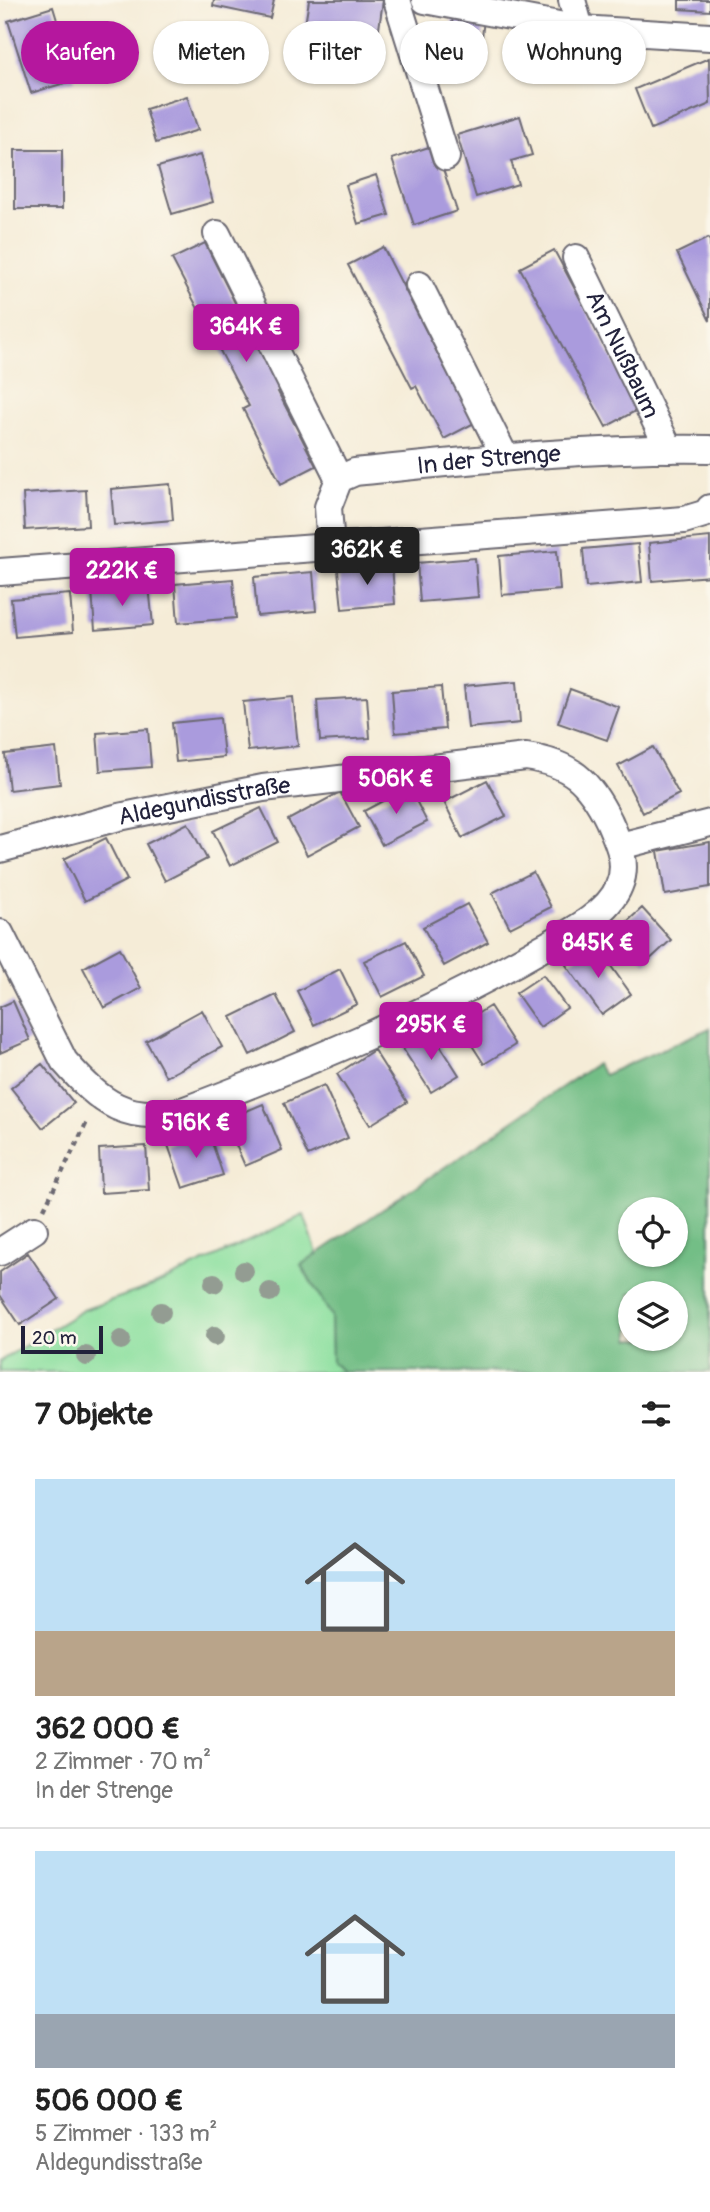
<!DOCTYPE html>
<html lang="de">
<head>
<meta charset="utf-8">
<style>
	:root { --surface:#fff; --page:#f2f2f2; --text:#222; --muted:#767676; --line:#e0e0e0; --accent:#b5179e }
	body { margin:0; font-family:Pangolin,sans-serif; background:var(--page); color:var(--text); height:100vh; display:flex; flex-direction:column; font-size:26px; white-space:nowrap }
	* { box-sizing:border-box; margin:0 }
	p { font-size:23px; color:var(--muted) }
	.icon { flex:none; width:38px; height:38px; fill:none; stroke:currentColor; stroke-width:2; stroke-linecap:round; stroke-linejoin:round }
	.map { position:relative; height:1372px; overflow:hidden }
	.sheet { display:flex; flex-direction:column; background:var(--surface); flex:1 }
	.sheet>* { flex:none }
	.hud { position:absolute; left:21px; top:21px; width:668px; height:63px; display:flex; gap:14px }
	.fabs { position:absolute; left:618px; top:1197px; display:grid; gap:14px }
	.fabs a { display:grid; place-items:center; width:70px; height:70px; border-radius:50%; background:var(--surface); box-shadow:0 2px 5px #0004; font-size:35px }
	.scale { position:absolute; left:21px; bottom:18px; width:82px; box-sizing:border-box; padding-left:7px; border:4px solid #22223b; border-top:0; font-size:19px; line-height:24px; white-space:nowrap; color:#22223b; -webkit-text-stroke:5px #fbf7ec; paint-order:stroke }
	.price { position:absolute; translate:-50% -60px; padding:0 16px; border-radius:7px; background:var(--accent); color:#fff; font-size:23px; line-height:46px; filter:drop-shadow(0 2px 4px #0008) }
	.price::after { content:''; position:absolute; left:50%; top:42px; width:21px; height:16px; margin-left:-10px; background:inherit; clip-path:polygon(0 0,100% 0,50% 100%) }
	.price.current { background:#222; color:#fff }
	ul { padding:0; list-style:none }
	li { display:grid; align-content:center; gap:14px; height:371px; padding:0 35px }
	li+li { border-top:2px solid var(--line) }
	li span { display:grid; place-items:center; height:217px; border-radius:0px; color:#555 }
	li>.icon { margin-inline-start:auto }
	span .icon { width:126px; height:126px; fill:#fffc; stroke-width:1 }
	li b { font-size:30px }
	h2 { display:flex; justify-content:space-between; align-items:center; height:84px; padding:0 35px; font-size:30px }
	.chip { padding:0 24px; border-radius:32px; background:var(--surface); box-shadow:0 2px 5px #0004; font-size:24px; line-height:63px }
	.chip.current { background:var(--accent); color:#fff }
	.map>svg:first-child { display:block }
</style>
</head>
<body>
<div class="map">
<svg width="710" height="1372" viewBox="0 0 710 1372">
	<rect width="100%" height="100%" fill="#fbf7ec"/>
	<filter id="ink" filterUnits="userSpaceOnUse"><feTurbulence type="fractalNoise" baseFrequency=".0143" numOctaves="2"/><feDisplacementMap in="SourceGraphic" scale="14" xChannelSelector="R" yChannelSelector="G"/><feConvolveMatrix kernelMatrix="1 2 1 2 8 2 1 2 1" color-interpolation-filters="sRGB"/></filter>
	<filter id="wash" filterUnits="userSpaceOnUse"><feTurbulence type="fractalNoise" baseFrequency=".00686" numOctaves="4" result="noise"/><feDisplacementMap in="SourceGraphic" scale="28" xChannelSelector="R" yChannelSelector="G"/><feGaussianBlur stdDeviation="1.57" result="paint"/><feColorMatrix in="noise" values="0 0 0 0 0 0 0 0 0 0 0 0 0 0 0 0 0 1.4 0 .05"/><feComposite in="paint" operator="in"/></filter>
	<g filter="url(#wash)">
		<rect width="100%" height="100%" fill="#f5ecd7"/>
		<path fill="#8fe0a0" stroke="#58816e" stroke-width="2" d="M 304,1215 L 317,1253 L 301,1265 L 331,1315 L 332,1362 L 343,1372 L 0,1372 L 0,1361 L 83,1310 L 155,1285 Z"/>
		<path fill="#73be86" stroke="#4a7060" stroke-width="2" fill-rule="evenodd" d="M 710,1028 L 710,1372 L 343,1372 L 332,1362 L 331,1315 L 301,1265 L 596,1064 L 604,1075 ZM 630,1209 L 676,1209 L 676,1255 L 630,1255 ZM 630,1293 L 676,1293 L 676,1339 L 630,1339 Z"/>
		<g id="blocks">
			<path fill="#aa9bdd" d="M 214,0 L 274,0 L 270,18 L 213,6 Z
				M 309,0 L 383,0 L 378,36 L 305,25 Z
				M 679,0 L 710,0 L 710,11 L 679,9 Z
				M 53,7 L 75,80 L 31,93 L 8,21 Z
				M 453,15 L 484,18 L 480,57 L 449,54 Z
				M 525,29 L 555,34 L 548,71 L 518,65 Z
				M 709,58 L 710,104 L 651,129 L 635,89 Z
				M 187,96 L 198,130 L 156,143 L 146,109 Z
				M 520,116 L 532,155 L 511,161 L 518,184 L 476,197 L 457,135 Z
				M 435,145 L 457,211 L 414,225 L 392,159 Z
				M 15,150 L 62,150 L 62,209 L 15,209 Z
				M 200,155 L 213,202 L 172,214 L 158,167 Z
				M 376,175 L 389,215 L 358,224 L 346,185 Z
				M 708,238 L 710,241 L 710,321 L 677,253 Z
				M 205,243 L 242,317 L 248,314 L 286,388 L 278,392 L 316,466 L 281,484 L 243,409 L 249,406 L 172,259 Z
				M 383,247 L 446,370 L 450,368 L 478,421 L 444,439 L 416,386 L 412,388 L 348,265 Z
				M 554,250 L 639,409 L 606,427 L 520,268 Z
				M 170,484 L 173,520 L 114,525 L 111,489 Z
				M 86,490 L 88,526 L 25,530 L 23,494 Z
				M 710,537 L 710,576 L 652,581 L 649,543 Z
				M 638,544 L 642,582 L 586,587 L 583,549 Z
				M 557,551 L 560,590 L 502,595 L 499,556 Z
				M 475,558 L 478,597 L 420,602 L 417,563 Z
				M 392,565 L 395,604 L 342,609 L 338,570 Z
				M 313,572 L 316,611 L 257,616 L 254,577 Z
				M 233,579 L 236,618 L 178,623 L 175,584 Z
				M 149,586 L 153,625 L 95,630 L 92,591 Z
				M 70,594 L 73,632 L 15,637 L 11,599 Z
				M 517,681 L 520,723 L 468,728 L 464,686 Z
				M 441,687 L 445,729 L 395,733 L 392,691 Z
				M 570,689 L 619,707 L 607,740 L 558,723 Z
				M 293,697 L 298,746 L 248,751 L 243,702 Z
				M 367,697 L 370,738 L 320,741 L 317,700 Z
				M 220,718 L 224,757 L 176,762 L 172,723 Z
				M 148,729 L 151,767 L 100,771 L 97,733 Z
				M 653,747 L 679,794 L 643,813 L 618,766 Z
				M 56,748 L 60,784 L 9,790 L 5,754 Z
				M 487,780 L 506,816 L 462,838 L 444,802 Z
				M 409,787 L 427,822 L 382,845 L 364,811 Z
				M 340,792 L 359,827 L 307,855 L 288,820 Z
				M 261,808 L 278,842 L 230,866 L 213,831 Z
				M 188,823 L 207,859 L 165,881 L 146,844 Z
				M 106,838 L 127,880 L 85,901 L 64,859 Z
				M 710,842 L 710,887 L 665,895 L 658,851 Z
				M 533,872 L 551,907 L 510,928 L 492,893 Z
				M 467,904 L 488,942 L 444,966 L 423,927 Z
				M 642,908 L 671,940 L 646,963 L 617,931 Z
				M 406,941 L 424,976 L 382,997 L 364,961 Z
				M 595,944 L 631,994 L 602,1015 L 566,965 Z
				M 120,948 L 141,988 L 104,1008 L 83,968 Z
				M 340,969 L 357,1004 L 314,1025 L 297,991 Z
				M 543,975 L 567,1008 L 540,1027 L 516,993 Z
				M 276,995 L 295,1032 L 250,1055 L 231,1017 Z
				M 13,1001 L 30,1040 L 0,1053 L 0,1007 Z
				M 490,1006 L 515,1045 L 484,1064 L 459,1025 Z
				M 202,1010 L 222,1047 L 166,1077 L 146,1041 Z
				M 431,1031 L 459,1075 L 431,1092 L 403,1049 Z
				M 374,1050 L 407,1102 L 370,1125 L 337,1074 Z
				M 42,1064 L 74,1103 L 43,1128 L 11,1088 Z
				M 324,1085 L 348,1138 L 308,1156 L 284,1103 Z
				M 263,1104 L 282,1150 L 245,1166 L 225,1120 Z
				M 208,1131 L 223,1175 L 183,1188 L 168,1145 Z
				M 146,1146 L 149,1190 L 101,1193 L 99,1149 Z
				M 28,1253 L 59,1299 L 20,1325 L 0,1295 L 0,1272 Z"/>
		</g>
	</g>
	<g filter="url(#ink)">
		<use href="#blocks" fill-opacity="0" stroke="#6c6972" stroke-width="2"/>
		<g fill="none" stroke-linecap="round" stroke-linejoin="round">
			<g stroke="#6c6972" stroke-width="30">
				<g id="minor">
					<path d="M 397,0 L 446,157"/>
					<path d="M 425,0 L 580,29 L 710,37"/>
					<path d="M 572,0 L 580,29"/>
					<path d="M 217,234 L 339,479"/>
					<path id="s1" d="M 576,258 L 669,449"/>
					<path d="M 419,285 L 505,457"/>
					<path id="s2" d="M 331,547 L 328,507 L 339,479 L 355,472 C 473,460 591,447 710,449"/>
					<path d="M 0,572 L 684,520 L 707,513 L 710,508"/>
					<path d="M 620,846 L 710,823"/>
					<path id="s3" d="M 0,849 L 119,817 L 263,788 L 526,757 C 570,763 589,780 609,821 C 618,842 629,863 619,886 C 608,915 563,936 537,951 C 424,1016 306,1064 185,1110 C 127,1124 101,1103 64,1061 L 0,933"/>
					<path d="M 0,1252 L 34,1230"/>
				</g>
			</g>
			<path stroke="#6c6972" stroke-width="4.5" stroke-dasharray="5 5" stroke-linecap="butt" d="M 44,1209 L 88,1120"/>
			<use href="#minor" stroke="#fff" stroke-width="26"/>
		</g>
		<g fill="#939c92">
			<circle cx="244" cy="1271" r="10"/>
			<circle cx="214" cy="1283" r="10"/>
			<circle cx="270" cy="1292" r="10"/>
			<circle cx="161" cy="1312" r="10"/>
			<circle cx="215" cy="1336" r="10"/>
			<circle cx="121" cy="1340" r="10"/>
			<circle cx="86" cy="1356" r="10"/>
		</g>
	</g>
	<g text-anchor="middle" stroke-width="6" stroke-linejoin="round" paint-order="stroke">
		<g font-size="24" fill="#22223b" stroke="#fbf7ec">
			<text dy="8" stroke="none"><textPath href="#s1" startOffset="107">Am Nußbaum</textPath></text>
			<text dy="8" stroke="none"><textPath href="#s2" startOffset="222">In der Strenge</textPath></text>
			<text dy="8" stroke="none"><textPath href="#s3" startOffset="210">Aldegundisstraße</textPath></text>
		</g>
	</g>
</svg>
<div class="fabs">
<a><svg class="icon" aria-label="locate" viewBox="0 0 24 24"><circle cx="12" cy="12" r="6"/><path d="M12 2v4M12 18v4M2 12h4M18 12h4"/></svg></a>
<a><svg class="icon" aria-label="layers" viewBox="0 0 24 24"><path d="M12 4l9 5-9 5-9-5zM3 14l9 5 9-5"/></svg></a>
</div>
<div class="scale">20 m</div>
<b class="price" style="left:246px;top:364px">364K €</b>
<b class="price current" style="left:367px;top:587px">362K €</b>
<b class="price" style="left:122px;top:608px">222K €</b>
<b class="price" style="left:396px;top:816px">506K €</b>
<b class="price" style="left:598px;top:980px">845K €</b>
<b class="price" style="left:431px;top:1062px">295K €</b>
<b class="price" style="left:196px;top:1160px">516K €</b>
<div class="hud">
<a class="chip current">Kaufen</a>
<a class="chip">Mieten</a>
<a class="chip">Filter</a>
<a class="chip">Neu</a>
<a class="chip">Wohnung</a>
</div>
</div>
<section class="sheet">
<h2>7 Objekte<svg class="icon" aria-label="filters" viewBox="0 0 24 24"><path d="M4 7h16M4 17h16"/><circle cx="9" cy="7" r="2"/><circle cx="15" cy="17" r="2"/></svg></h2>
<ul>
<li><span style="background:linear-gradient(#bfe0f5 70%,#b9a48a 0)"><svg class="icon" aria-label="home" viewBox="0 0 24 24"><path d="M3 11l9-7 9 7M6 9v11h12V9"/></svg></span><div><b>362 000 €</b><p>2 Zimmer · 70 m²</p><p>In der Strenge</p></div></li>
<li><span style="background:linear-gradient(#bfe0f5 75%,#9aa5b1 0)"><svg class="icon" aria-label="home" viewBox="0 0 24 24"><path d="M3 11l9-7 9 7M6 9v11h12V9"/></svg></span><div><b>506 000 €</b><p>5 Zimmer · 133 m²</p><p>Aldegundisstraße</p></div></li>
</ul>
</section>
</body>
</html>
